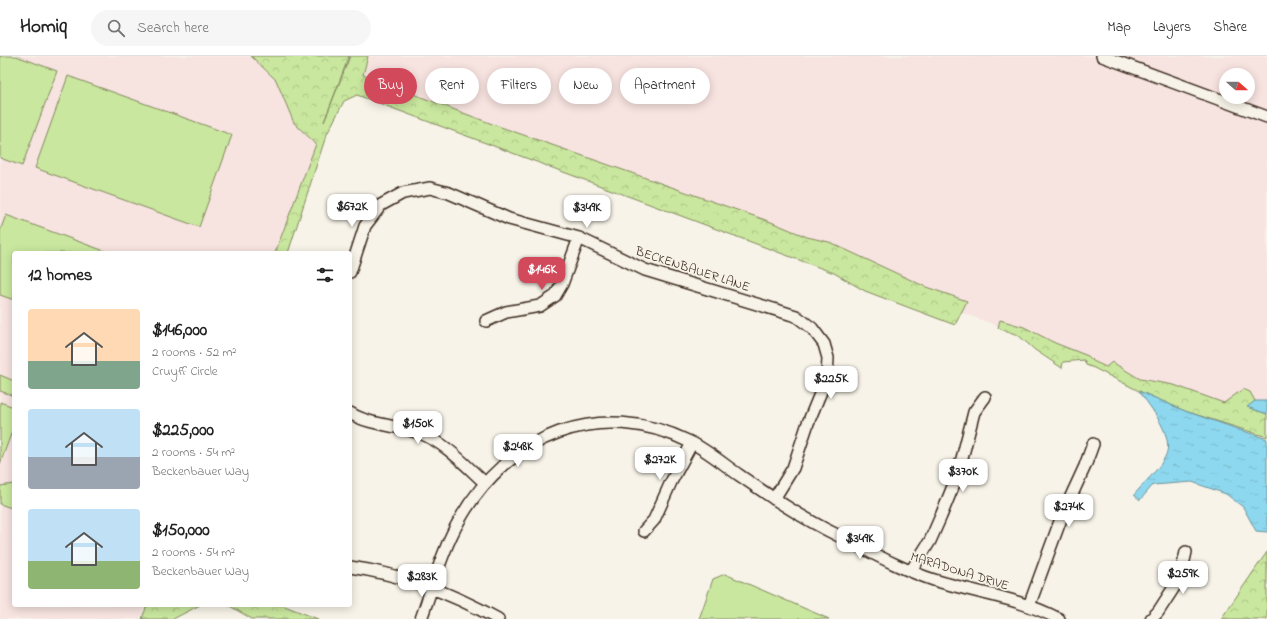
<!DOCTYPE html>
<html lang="en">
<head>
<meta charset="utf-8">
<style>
	:root { --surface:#fff; --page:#f6f6f6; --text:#222; --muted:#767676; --line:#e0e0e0; --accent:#d1495b }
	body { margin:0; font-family:"Indie Flower",sans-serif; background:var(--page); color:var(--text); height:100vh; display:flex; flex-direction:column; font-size:15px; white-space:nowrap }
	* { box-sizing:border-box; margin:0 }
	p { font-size:13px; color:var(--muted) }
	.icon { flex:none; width:22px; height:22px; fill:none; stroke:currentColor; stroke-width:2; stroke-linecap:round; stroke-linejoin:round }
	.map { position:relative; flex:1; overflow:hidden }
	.panel { position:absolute; left:12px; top:195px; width:340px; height:356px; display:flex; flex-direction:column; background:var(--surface); border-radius:4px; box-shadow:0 2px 10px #0003 }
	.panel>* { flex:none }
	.banner { position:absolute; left:364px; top:12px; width:380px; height:36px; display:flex; gap:8px }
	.needle { width:26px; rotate:111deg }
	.buttons { position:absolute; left:1219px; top:12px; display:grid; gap:8px }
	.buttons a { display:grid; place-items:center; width:36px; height:36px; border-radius:50%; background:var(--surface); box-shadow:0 2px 10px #0003; font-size:20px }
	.price { position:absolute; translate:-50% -34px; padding:0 9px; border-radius:8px; background:#fff; color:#222; font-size:13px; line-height:26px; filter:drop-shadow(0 1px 2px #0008) }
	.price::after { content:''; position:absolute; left:50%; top:24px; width:12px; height:9px; margin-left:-6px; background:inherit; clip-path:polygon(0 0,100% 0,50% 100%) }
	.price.active { background:var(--accent); color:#fff }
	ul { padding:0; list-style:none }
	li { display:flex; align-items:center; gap:12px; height:100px; padding:0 16px }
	li span { display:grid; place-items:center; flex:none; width:112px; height:80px; border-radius:4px; color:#555 }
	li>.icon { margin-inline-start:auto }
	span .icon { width:48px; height:48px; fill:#fffc; stroke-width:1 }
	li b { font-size:17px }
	h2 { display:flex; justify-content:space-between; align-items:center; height:48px; padding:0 16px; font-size:17px }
	.tag { padding:0 14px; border-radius:18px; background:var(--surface); box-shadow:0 2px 10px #0003; font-size:14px; line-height:36px }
	.tag.active { background:var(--accent); color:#fff }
	header { display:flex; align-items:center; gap:24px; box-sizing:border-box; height:56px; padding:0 20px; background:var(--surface); border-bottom:1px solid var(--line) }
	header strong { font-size:19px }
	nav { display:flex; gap:22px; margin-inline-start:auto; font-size:14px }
	.search { width:280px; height:36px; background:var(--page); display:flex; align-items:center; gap:10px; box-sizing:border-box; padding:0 14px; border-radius:22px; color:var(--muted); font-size:15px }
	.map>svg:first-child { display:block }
</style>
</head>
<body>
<header>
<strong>Homiq</strong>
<div class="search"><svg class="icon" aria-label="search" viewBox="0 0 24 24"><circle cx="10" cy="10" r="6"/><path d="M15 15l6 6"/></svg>Search here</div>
<nav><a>Map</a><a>Layers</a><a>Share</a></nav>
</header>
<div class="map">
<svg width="1267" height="563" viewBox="0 0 1267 563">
	<defs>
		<pattern id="forest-crowns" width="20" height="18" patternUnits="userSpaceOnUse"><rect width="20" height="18" fill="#c9e79e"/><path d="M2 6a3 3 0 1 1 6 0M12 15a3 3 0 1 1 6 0" fill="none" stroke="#aec688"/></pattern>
		<pattern id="water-ripples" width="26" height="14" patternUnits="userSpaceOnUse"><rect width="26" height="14" fill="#8dd8ee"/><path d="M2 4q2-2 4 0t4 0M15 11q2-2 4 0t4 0" fill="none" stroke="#7bbacc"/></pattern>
	</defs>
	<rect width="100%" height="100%" fill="#f7f3e8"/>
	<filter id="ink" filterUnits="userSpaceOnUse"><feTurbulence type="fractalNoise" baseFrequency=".025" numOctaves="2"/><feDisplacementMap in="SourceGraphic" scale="8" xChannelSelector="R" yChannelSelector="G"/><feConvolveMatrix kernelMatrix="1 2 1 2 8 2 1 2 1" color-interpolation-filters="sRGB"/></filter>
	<g filter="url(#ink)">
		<path fill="#f7e3e0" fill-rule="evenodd" d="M 0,0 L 251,0 L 276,24 L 294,67 L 316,88 L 275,197 L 14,197 L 14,549 L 145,549 L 140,563 L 0,563 Z
			M 350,0 L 1267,0 L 1267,345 L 1255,345 L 1226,355 L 341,25 ZM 1226,19 L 1248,19 L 1248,41 L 1226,41 Z"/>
		<path fill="url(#forest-crowns)" stroke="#82885e" d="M 251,0 L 349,0 L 324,66 L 350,0 L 368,0 L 363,19 L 495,69 L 771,166 L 807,181 L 829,186 L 926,231 L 967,245 L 955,269 L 865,235 L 834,217 L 357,39 L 344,45 L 326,80 L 288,197 L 275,197 L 316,88 L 294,67 L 276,24 Z
			M 1000,264 L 1024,271 L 1055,287 L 1088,300 L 1093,305 L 1106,311 L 1112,306 L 1140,323 L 1174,329 L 1224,347 L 1243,333 L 1250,336 L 1255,345 L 1248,351 L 1267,358 L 1267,381 L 1185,355 L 1139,335 L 1094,312 L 1086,309 L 1084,304 L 1063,306 L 1062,312 L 1035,294 L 1018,279 L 998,272 Z
			M 1267,496 L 1267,563 L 1221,563 Z
			M 147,549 L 200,549 L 173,563 L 142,563 Z
			M 228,549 L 282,549 L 318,563 L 252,563 Z"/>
		<path fill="#c9e79e" stroke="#82885e" d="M 0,0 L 16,0 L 57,15 L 22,110 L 0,102 Z
			M 68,20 L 232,79 L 199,171 L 35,112 Z
			M 6,159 L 110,197 L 14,197 L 14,244 L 0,239 L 0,175 Z
			M 0,319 L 14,325 L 14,340 L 0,335 Z
			M 0,346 L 14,351 L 14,370 L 0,408 Z
			M 14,428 L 14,453 L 0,448 L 0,430 Z
			M 725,518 L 829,563 L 699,563 L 713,523 Z"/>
		<path fill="url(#water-ripples)" stroke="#6c929b" d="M 1139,335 L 1185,355 L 1267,383 L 1267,476 L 1256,475 L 1243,451 L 1226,438 L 1192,426 L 1153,429 L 1140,444 L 1134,439 C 1142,429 1160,412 1165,401 C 1176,381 1150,351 1139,335 Z
			M 1255,345 L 1267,345 L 1267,358 L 1247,351 Z"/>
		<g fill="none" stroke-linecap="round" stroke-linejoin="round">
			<g stroke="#3b2a1e" stroke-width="14">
				<path id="minor" d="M 1102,0 L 1267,61
					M 350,216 L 365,170 L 381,149 L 403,137 L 430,132 L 449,137 L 509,163 L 579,182 L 645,214 L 796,260 L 812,272 L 824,288 L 828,302 L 827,321 L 808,367 L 793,412 L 774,443
					M 486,265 L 506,256 L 540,250 L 555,240 L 562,228 L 579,182
					M 350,357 C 371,370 398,369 420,377 C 446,387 466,410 485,427
					M 644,475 L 654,464 L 671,426 L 692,387
					M 350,511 C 401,518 453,538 498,563
					M 911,515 L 930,485 L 941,460 L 958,418 L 974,356 L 985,341
					M 1029,550 L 1062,460 L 1085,410 L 1093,388
					M 421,563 C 433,530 442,494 460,463 C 508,379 600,341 690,386 C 707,394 723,408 739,419 C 771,441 802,462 837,479 C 869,495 900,513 934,524 C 976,537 1020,542 1059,563
					M 1151,563 L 1158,556 L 1180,522 L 1186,496"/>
			</g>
			<use href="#minor" stroke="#f7f3e8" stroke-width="11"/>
		</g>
	</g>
	<g text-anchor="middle" stroke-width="3.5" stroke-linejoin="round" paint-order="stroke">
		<g font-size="13" fill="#3b2a1e" stroke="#f7f3e8">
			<text transform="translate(693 212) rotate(18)" y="5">BECKENBAUER LANE</text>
			<text transform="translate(960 514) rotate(17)" y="5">MARADONA DRIVE</text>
		</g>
	</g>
</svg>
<div class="buttons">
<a><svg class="needle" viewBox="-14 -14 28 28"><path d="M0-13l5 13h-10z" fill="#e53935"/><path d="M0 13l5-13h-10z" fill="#767676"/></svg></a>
</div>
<b class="price" style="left:352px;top:172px">$672K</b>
<b class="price" style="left:587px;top:173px">$349K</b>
<b class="price active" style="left:542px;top:235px">$146K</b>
<b class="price" style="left:831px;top:344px">$225K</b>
<b class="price" style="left:418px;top:389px">$150K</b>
<b class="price" style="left:518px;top:412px">$248K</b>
<b class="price" style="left:660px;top:425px">$272K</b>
<b class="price" style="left:963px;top:437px">$370K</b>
<b class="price" style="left:1069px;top:472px">$274K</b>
<b class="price" style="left:860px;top:504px">$349K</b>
<b class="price" style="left:1183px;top:539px">$259K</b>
<b class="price" style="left:422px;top:542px">$283K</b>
<div class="banner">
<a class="tag active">Buy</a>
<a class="tag">Rent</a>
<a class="tag">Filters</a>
<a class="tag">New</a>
<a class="tag">Apartment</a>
</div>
<section class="panel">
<h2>12 homes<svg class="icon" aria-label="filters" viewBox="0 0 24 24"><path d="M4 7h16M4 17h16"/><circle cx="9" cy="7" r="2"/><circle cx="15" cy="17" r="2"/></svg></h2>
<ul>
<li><span style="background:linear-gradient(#ffd9b3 65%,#7fa58c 0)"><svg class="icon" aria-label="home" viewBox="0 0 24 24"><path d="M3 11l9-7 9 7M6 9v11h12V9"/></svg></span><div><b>$146,000</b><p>2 rooms · 52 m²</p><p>Cruyff Circle</p></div></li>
<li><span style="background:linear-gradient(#bfe0f5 60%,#9aa5b1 0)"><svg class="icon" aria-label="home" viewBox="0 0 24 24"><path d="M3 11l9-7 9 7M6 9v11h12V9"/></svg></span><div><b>$225,000</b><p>2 rooms · 54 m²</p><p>Beckenbauer Way</p></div></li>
<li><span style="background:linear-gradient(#bfe0f5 65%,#8fb573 0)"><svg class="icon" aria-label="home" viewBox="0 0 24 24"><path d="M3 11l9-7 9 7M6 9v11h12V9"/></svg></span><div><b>$150,000</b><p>2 rooms · 54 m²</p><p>Beckenbauer Way</p></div></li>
</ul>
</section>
</div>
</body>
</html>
